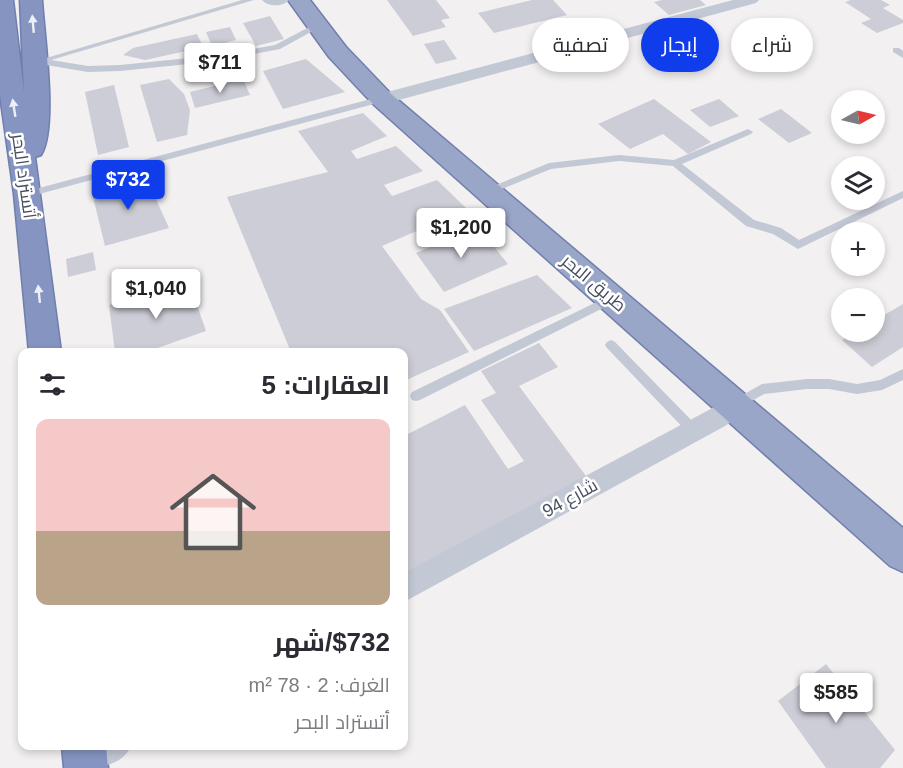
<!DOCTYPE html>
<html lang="ar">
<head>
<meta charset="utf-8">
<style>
	:root { --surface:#fff; --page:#f7f7f7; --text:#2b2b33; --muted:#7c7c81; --accent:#103dec }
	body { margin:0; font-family:Arial,Cairo,sans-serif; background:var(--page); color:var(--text); direction:rtl; height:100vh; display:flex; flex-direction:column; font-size:22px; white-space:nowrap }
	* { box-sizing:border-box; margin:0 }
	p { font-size:20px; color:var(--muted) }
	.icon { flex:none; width:33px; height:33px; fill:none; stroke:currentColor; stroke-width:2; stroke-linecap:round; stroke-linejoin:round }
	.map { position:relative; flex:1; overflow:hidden; direction:ltr }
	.side { position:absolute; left:18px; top:348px; width:390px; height:402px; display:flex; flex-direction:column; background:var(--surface); border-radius:12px; box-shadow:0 3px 9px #0003; direction:rtl }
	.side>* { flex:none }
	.guide { position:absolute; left:426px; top:18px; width:387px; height:54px; direction:rtl; display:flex; gap:12px }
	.needle { width:39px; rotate:82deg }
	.tools { position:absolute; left:831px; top:90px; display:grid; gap:12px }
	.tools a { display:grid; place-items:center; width:54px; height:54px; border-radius:50%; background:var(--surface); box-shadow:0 3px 9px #0003; font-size:30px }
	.price { position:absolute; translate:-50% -51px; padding:0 14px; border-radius:6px; background:#fff; color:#222; font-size:20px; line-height:39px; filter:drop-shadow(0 2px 3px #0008) }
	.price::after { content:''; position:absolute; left:50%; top:36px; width:18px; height:14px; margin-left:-9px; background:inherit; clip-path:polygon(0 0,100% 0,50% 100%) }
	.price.active { background:var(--accent); color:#fff }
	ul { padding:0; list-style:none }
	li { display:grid; align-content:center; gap:12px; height:318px; padding:0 18px }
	li span { display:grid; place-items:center; height:186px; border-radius:12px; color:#555 }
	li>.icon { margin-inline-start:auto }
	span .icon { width:108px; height:108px; fill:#fffc; stroke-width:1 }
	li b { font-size:26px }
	h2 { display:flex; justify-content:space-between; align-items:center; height:72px; padding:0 18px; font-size:26px }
	.tag { padding:0 21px; border-radius:27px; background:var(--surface); box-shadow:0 3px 9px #0003; font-size:21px; line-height:54px }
	.tag.active { background:var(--accent); color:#fff }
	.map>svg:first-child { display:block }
</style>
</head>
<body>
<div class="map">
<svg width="903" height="768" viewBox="0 0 903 768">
	<rect width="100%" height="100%" fill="#f2f0f0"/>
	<path fill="#cccdd6" d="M 387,0 L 436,0 L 450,18 L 441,20 L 446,27 L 413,36 Z
		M 532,0 L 553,0 L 567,15 L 494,33 L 478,13 Z
		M 662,0 L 700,0 L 706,5 L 669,15 L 654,2 Z
		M 851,0 L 881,0 L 890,5 L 883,8 L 903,20 L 903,23 L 877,33 L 861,23 L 871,19 L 845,2 Z
		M 270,16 L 284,39 L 256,46 L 243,23 Z
		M 230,27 L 236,40 L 212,46 L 206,32 Z
		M 197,34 L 206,53 L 189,57 L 186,51 L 145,60 L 123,55 L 133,48 Z
		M 444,40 L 457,59 L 436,64 L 424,44 Z
		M 306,59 L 345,92 L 283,109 L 263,71 Z
		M 169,79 L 184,94 L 190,110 L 187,135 L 157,142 L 140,85 Z
		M 243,79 L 250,95 L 195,108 L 190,92 Z
		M 114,85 L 129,147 L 98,155 L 85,92 Z
		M 654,99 L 711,142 L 688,154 L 663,134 L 630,149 L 598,124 Z
		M 719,99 L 739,116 L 710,127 L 690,110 Z
		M 781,109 L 812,133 L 789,143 L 758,119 Z
		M 363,113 L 387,136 L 351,151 L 357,159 L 396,146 L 423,171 L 384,185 L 392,196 L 437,180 L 467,209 L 382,246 L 421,299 L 440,310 L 469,352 L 404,381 L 404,352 L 291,352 L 227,197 L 328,172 L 298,131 Z
		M 145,175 L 169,228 L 105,246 L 92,193 Z
		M 478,227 L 508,264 L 444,292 L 416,253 Z
		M 93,252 L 96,270 L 68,277 L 66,259 Z
		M 537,275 L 572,308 L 474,351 L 444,309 Z
		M 189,282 L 206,331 L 146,352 L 115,352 L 109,305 Z
		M 903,304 L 903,347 L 872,367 L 842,340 L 857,332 L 874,332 L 874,321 Z
		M 539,343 L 558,367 L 519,386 L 589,480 L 404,578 L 404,436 L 465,405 L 508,469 L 524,461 L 481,400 L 496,393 L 481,371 Z
		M 826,664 L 895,750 L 880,768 L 826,768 L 778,701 Z"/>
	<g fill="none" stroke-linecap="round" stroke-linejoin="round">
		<g stroke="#707fad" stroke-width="3">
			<path id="trunk" d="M 288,0 L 310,0 L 346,47 L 391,94 L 903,528 L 903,572 L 890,566 L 373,104 L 329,57 Z"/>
		</g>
		<g stroke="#707fad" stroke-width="3">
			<path id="motorway" d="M 0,0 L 13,0 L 24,93 L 20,0 L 42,0 C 44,34 58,128 41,155 L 35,157 L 61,352 L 29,352 L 14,194 L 0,95 Z
				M 62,746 L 106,746 L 108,768 L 64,768 Z"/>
		</g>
		<path fill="#c3c8d5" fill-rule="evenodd" d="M 242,0 L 254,0 L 51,60 L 88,66 L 120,65 L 218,55 L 275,45 L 313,25 L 320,27 L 280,49 L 218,61 L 120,71 L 88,72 L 40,64 L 36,61 Z
			M 893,48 L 899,48 L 903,51 L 903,58 L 893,52 Z
			M 382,96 L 385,97 L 385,101 L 28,197 L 23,194 L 28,191 Z
			M 748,129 L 753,132 L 751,134 L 682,164 L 754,220 L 781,228 L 799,240 L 903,191 L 903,198 L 798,249 L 773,234 L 746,226 L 673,166 L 619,161 L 551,169 L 490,194 L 487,195 L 482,192 L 484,190 L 549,163 L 619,155 L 674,160 Z
			M 611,295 L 615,296 L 617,299 L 615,302 L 420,400 L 416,401 L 412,400 L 410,396 L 412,392 Z
			M 611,340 L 615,342 L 697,426 L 699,430 L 697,434 L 693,435 L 689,434 L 607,348 L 605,345 L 607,342 Z
			M 903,369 L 903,380 L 882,390 L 857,394 L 829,389 L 807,389 L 764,394 L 736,410 L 732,409 L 730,405 L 732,401 L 762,384 L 807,379 L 829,379 L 857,384 L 880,380 Z"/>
		<path fill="#c3c8d5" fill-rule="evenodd" d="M 262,0 L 289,0 C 283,7 268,7 262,0 Z
			M 733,0 L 759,0 L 756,3 L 388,103 L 376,103 L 373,99 L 376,95 Z
			M 735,396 L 744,399 L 747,406 L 744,413 L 725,426 L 404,602 L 404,573 Z
			M 83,746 L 131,746 C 121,768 95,768 71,768 L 69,762 L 74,751 Z"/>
		<use href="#trunk" fill="#9aa6c8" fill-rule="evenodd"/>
		<use href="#motorway" fill="#8594c1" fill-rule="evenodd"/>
	</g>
	<defs><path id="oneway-solid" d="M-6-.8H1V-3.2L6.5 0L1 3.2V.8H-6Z" transform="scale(1.5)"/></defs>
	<g fill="#edeff6">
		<use href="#oneway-solid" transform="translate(33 24) rotate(-95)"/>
		<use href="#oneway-solid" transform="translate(14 108) rotate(-99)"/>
		<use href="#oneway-solid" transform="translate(39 294) rotate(-96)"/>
	</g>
	<g text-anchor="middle" stroke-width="5" stroke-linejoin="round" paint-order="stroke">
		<g font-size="18" fill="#474e5e" stroke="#fff">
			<text transform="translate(24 176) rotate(82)" y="6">أتستراد البحر</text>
			<text transform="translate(594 283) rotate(40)" y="6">طريق البحر</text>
			<text transform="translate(570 498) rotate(-29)" y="6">شارع 94</text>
		</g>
	</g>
</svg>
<div class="tools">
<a><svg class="needle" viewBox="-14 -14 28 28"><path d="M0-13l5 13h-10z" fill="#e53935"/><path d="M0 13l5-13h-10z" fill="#7c7c81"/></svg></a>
<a><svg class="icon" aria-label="layers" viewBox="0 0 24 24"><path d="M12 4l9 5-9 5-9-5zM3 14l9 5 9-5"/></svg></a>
<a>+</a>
<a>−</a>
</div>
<b class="price" style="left:220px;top:94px">$711</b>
<b class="price active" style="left:128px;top:211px">$732</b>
<b class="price" style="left:461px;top:259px">$1,200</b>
<b class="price" style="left:156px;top:320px">$1,040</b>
<b class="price" style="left:836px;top:724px">$585</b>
<div class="guide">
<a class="tag">شراء</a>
<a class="tag active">إيجار</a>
<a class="tag">تصفية</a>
</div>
<section class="side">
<h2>العقارات: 5<svg class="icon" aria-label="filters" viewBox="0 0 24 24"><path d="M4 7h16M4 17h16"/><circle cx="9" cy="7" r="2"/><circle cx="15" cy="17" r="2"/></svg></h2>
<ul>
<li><span style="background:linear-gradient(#f6c9c9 60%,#b9a48a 0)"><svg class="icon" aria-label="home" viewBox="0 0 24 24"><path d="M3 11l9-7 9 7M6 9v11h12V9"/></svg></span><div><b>$732/شهر</b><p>الغرف: 2 · 78 m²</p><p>أتستراد البحر</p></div></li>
</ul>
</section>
</div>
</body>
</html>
